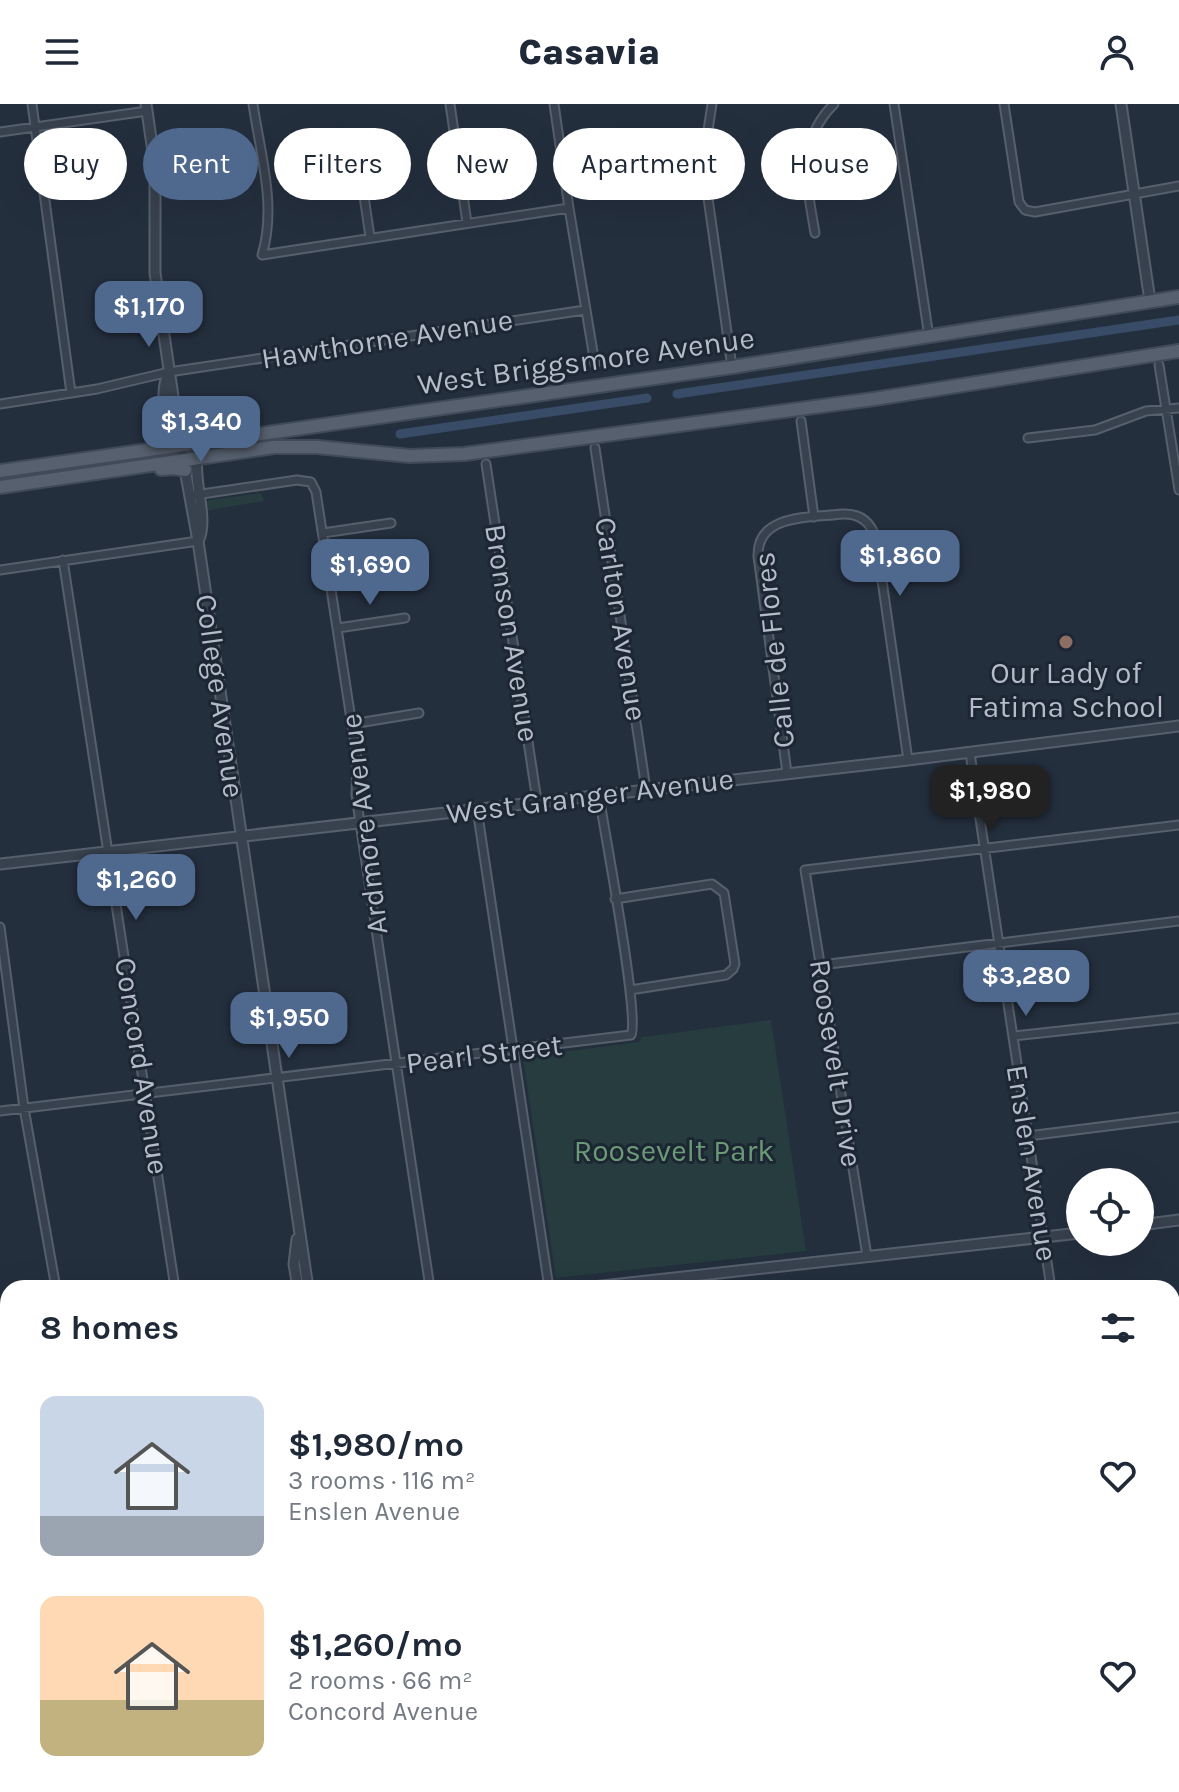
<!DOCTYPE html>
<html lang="en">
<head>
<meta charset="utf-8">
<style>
	:root { --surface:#fff; --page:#f6f6f7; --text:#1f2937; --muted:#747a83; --accent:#4f688e }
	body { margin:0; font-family:Karla,sans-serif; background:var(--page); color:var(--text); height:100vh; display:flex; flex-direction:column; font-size:30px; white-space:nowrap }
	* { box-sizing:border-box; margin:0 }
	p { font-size:26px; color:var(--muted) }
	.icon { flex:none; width:44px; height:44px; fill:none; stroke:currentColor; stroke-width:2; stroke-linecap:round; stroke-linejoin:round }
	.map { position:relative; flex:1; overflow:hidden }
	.drawer { position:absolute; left:0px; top:1176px; width:1180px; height:512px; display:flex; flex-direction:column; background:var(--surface); border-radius:24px 24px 0 0; box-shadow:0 8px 32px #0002 }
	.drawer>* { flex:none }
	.guide { position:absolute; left:24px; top:24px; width:1132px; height:72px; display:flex; gap:16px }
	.controls { position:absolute; left:1066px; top:1064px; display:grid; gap:16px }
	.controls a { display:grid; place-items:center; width:88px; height:88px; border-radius:50%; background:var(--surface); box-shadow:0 8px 32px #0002; font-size:40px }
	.price { position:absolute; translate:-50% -68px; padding:0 18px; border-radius:16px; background:var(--accent); color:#fff; font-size:26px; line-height:52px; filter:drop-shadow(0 2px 4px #0008) }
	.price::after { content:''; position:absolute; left:50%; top:48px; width:24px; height:18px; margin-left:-12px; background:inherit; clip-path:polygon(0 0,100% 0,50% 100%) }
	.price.active { background:#222; color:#fff }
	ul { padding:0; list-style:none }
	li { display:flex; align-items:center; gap:24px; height:200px; padding:0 40px }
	li span { display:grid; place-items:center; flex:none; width:224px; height:160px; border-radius:16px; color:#555 }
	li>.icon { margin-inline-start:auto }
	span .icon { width:96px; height:96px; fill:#fffc; stroke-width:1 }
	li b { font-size:34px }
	h2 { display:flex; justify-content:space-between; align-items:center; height:96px; padding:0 40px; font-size:34px }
	.pill { padding:0 28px; border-radius:36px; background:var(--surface); box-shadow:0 8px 32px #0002; font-size:28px; line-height:72px }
	.pill.active { background:var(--accent); color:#fff }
	header { display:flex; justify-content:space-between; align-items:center; height:104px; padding:0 40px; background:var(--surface); font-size:36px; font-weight:800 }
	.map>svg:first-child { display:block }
</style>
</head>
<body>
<header><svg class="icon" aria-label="menu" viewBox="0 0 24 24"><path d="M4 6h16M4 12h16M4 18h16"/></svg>Casavia<svg class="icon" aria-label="person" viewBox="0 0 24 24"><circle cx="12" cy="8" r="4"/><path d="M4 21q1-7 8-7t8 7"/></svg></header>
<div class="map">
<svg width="1179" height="1688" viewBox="0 0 1179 1688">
	<rect width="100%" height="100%" fill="#242f3e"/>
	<path fill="#263c3f" d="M 261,389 L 264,397 L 204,407 L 203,400 L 210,396 Z
		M 771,916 L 806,1147 L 556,1174 L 523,953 L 639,938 L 642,933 Z"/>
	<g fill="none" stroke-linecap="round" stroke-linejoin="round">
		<path stroke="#394c67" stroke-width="9" d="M 677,290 L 1179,216
			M 400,330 L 647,294"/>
		<g stroke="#565f6c" stroke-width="11">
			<path id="minor" d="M 32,0 L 71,289
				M 253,0 C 260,49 277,102 262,151 L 569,104
				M 450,0 L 467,119
				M 554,0 L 569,104 L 595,260
				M 712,0 L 703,59 L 732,263
				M 894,0 L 929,233
				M 1004,0 L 1019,98 L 1025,106 L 1035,108 L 1179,82
				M 0,28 L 147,7
				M 358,51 L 370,133
				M 815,129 C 807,82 796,37 834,0
				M 1159,261 L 1179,386
				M 0,300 L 97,285 L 169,268 L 585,206
				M 801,317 L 814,413
				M 1028,334 L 1095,326 L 1146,307 L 1179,304
				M 595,344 L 646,685
				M 486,360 L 537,697
				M 195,391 L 297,376 L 311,378 L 316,388 L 357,654 L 356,691 L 360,719 L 430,1184
				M 323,429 L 391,419
				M 63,456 L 175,1184
				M 0,466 L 198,437
				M 338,524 L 405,514
				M 352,620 L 419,609
				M 970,649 L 1051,1184
				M 787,669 L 758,452 C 757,409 812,414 842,410 C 860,409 871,418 876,435 L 908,656
				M 477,705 L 549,1184
				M 615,795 L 712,780 L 724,789 L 735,860 L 733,865 L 726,871 L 630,886
				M 0,823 L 24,1004 L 56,1184
				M 821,861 L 1179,817
				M 1013,932 L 1179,914
				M 0,1007 L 631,931 C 640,913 604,726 599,691
				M 1028,1032 L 1179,1013
				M 867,1152 L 805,766 L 1179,721
				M 1172,1217 L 1179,1216
				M 1172,1316 L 1179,1362
				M 1172,1487 L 1179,1486
				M 0,1560 L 8,1559
				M 195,1680 L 196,1688
				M 630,1680 L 631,1688
				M 1127,1680 L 1128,1688"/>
		</g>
		<g stroke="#565f6c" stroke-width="13">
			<path id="tertiary" d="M 146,0 L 155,62 L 155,169 L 178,327 L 198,437 L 308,1184
				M 1121,0 L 1150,197
				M 167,343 C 173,316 156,295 169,268
				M 197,352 C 193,378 209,416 198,437
				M 0,760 L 908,656 L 1179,622
				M 1140,1121 L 1179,1116
				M 297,1135 L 294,1160 L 298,1184
				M 584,1184 L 1080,1129
				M 0,1252 L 8,1251
				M 1172,1609 L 1179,1608
				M 383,1680 L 385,1688
				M 876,1680 L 877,1688
				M 483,1688 L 552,1680"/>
		</g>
		<g stroke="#414a57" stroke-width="16">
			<path id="primary" d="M 161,365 L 174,364 L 185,366
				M 0,367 L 732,263 L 1179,193
				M 0,383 L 274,343 L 317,343 L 410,352 L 464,350 L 874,295 L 1179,247"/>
		</g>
		<use href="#minor" stroke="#38414e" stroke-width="7"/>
		<use href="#tertiary" stroke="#38414e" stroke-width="9"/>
		<use href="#primary" stroke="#56606e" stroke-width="12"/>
	</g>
	<circle fill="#8d6e63" stroke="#1d2633" stroke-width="3" cx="1066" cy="538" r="8"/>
	<g text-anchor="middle" stroke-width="6" stroke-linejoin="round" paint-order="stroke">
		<g font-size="30" fill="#b4bcc9" stroke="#1d2633">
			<text transform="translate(387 235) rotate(-9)" y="10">Hawthorne Avenue</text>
			<text transform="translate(586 257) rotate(-8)" y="10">West Briggsmore Avenue</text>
			<text transform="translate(621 515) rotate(81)" y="10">Carlton Avenue</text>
			<text transform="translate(512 529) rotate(81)" y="10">Bronson Avenue</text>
			<text transform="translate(774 546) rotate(-96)" y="10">Calle de Flores</text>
			<text transform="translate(220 592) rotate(82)" y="10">College Avenue</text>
			<text transform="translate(590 692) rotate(-7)" y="10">West Granger Avenue</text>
			<text transform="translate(364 720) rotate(-97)" y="10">Ardmore Avenue</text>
			<text transform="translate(484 950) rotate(-7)" y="10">Pearl Street</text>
			<text transform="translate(836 959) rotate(81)" y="10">Roosevelt Drive</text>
			<text transform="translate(142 962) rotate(81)" y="10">Concord Avenue</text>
			<text transform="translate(1032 1059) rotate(81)" y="10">Enslen Avenue</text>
		</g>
		<g font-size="30" fill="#b4bcc9" stroke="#1d2633">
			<text x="1066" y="579">Our Lady of<tspan x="1066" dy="34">Fatima School</tspan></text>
		</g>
		<g font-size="30" fill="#6b9a76" stroke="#1d2633">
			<text x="674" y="1057">Roosevelt Park</text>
		</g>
	</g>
</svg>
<div class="controls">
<a><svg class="icon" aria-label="locate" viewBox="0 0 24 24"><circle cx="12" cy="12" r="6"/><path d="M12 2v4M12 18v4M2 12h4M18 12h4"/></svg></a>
</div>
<b class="price" style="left:149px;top:245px">$1,170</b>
<b class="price" style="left:201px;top:360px">$1,340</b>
<b class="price" style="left:900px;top:494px">$1,860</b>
<b class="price" style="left:370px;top:503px">$1,690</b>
<b class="price active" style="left:990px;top:729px">$1,980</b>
<b class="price" style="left:136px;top:818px">$1,260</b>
<b class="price" style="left:1026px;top:914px">$3,280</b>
<b class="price" style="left:289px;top:956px">$1,950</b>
<div class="guide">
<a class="pill">Buy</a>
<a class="pill active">Rent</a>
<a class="pill">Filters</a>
<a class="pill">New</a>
<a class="pill">Apartment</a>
<a class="pill">House</a>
</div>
<section class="drawer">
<h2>8 homes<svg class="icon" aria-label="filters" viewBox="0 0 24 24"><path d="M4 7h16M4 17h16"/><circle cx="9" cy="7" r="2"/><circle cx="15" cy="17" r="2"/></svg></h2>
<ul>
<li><span style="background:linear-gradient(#c9d6e8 75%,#9aa5b1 0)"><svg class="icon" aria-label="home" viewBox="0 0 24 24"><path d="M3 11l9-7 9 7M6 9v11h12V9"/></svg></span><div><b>$1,980/mo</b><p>3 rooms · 116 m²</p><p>Enslen Avenue</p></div><svg class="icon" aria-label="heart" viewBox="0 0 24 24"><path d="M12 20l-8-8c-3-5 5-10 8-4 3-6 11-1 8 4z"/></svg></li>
<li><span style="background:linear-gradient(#ffd9b3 65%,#c2b280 0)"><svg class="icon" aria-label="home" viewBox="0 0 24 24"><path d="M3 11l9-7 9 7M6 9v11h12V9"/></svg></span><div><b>$1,260/mo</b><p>2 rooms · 66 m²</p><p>Concord Avenue</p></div><svg class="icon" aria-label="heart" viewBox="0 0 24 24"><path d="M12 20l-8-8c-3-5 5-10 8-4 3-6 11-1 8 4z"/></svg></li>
</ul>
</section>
</div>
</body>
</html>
